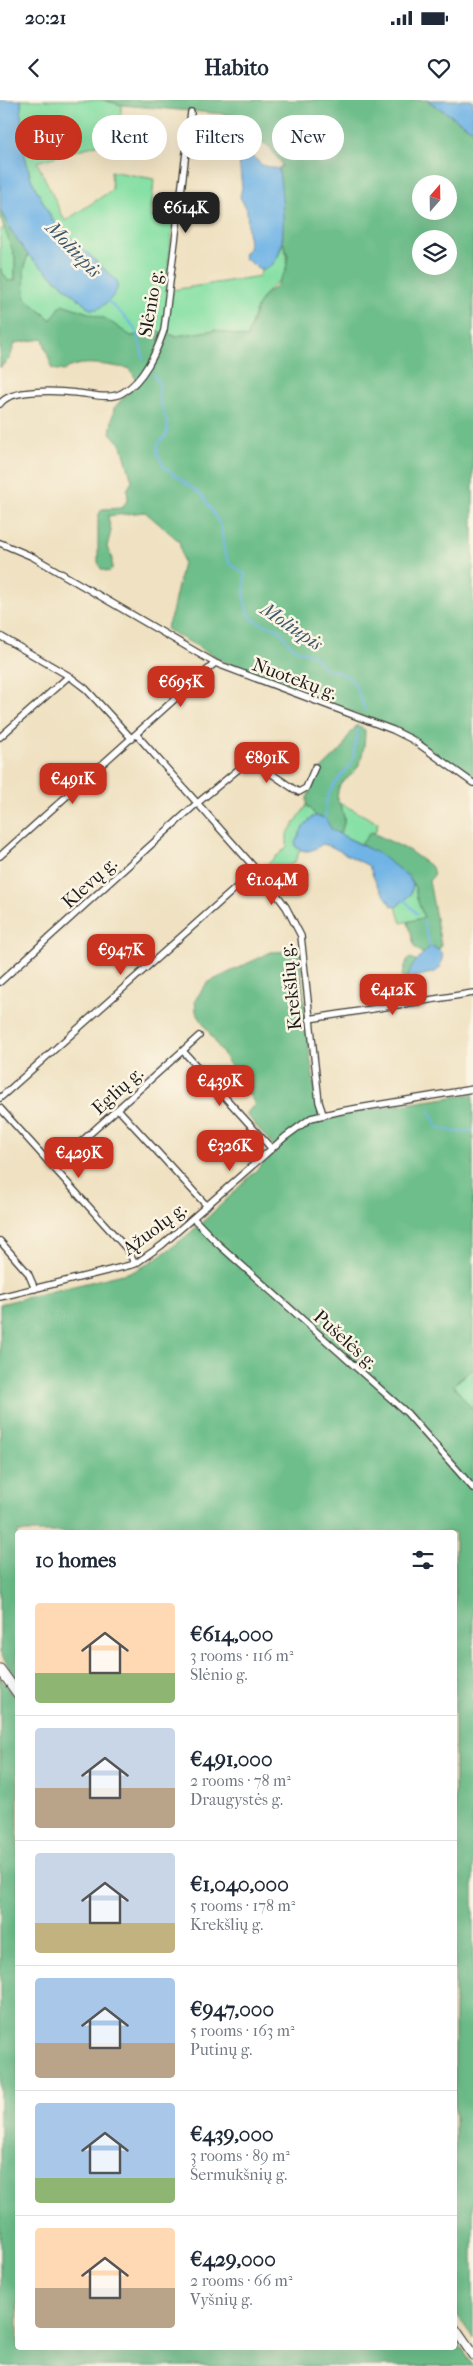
<!DOCTYPE html>
<html lang="en">
<head>
<meta charset="utf-8">
<style>
	:root { --surface:#fff; --page:#f6f6f7; --text:#1f2937; --muted:#747a83; --line:#e0e1e3; --accent:#c8321e }
	body { margin:0; font-family:"IM FELL French Canon",serif; background:var(--page); color:var(--text); height:100vh; display:flex; flex-direction:column; font-size:19px; white-space:nowrap }
	* { box-sizing:border-box; margin:0 }
	p { font-size:16px; color:var(--muted) }
	.icon { flex:none; width:28px; height:28px; fill:none; stroke:currentColor; stroke-width:2; stroke-linecap:round; stroke-linejoin:round }
	.map { position:relative; flex:1; overflow:hidden }
	.panel { position:absolute; left:15px; top:1430px; width:442px; height:820px; display:flex; flex-direction:column; background:var(--surface); border-radius:5px; box-shadow:0 5px 20px #0002 }
	.panel>* { flex:none }
	.banner { position:absolute; left:15px; top:15px; width:444px; height:45px; display:flex; gap:10px }
	.needle { width:32px; rotate:20deg }
	.tools { position:absolute; left:412px; top:75px; display:grid; gap:10px }
	.tools a { display:grid; place-items:center; width:45px; height:45px; border-radius:50%; background:var(--surface); box-shadow:0 5px 20px #0002; font-size:25px }
	.price { position:absolute; translate:-50% -42px; padding:0 11px; border-radius:10px; background:var(--accent); color:#fff; font-size:16px; line-height:32px; filter:drop-shadow(0 1px 2px #0008) }
	.price::after { content:''; position:absolute; left:50%; top:30px; width:15px; height:11px; margin-left:-8px; background:inherit; clip-path:polygon(0 0,100% 0,50% 100%) }
	.price.on { background:#222; color:#fff }
	ul { padding:0; list-style:none }
	li { display:flex; align-items:center; gap:15px; height:125px; padding:0 20px }
	li+li { border-top:1px solid var(--line) }
	li span { display:grid; place-items:center; flex:none; width:140px; height:100px; border-radius:5px; color:#555 }
	li>.icon { margin-inline-start:auto }
	span .icon { width:60px; height:60px; fill:#fffc; stroke-width:1 }
	li b { font-size:21px }
	h2 { display:flex; justify-content:space-between; align-items:center; height:60px; padding:0 20px; font-size:21px }
	.chip { padding:0 18px; border-radius:22px; background:var(--surface); box-shadow:0 5px 20px #0002; font-size:18px; line-height:45px }
	.chip.on { background:var(--accent); color:#fff }
	.status { display:flex; justify-content:space-between; align-items:center; height:35px; padding:0 25px; background:var(--surface); direction:ltr }
	.status svg { height:14px; fill:currentColor }
	header { display:flex; justify-content:space-between; align-items:center; height:65px; padding:0 20px; background:var(--surface); font-size:22px; font-weight:700 }
	.map>svg:first-child { display:block }
</style>
</head>
<body>
<div class="status"><b>20:21</b><svg viewBox="0 0 49 12"><path d="M0 12V9h3v3zM5 12V6h3v6zM10 12V3h3v9zM15 12V0h3v12zM26 1h20v11H26zM47 4h2v5h-2z"/></svg></div>
<header><svg class="icon" aria-label="back" viewBox="0 0 24 24"><path d="M15 5l-7 7 7 7"/></svg>Habito<svg class="icon" aria-label="heart" viewBox="0 0 24 24"><path d="M12 20l-8-8c-3-5 5-10 8-4 3-6 11-1 8 4z"/></svg></header>
<div class="map">
<svg width="473" height="2266" viewBox="0 0 473 2266">
	<rect width="100%" height="100%" fill="#fcf5e5"/>
	<filter id="ink" filterUnits="userSpaceOnUse"><feTurbulence type="fractalNoise" baseFrequency=".02" numOctaves="2"/><feDisplacementMap in="SourceGraphic" scale="10" xChannelSelector="R" yChannelSelector="G"/><feConvolveMatrix kernelMatrix="1 2 1 2 8 2 1 2 1" color-interpolation-filters="sRGB"/></filter>
	<filter id="wash" filterUnits="userSpaceOnUse"><feTurbulence type="fractalNoise" baseFrequency=".0096" numOctaves="4" result="noise"/><feDisplacementMap in="SourceGraphic" scale="20" xChannelSelector="R" yChannelSelector="G"/><feGaussianBlur stdDeviation="1.12" result="paint"/><feColorMatrix in="noise" values="0 0 0 0 0 0 0 0 0 0 0 0 0 0 0 0 0 1.4 0 .05"/><feComposite in="paint" operator="in"/></filter>
	<g filter="url(#wash)">
		<rect width="100%" height="100%" fill="#efe1c1"/>
		<path fill="#87e0a5" stroke="#527e60" d="M 21,0 L 103,0 L 122,5 L 117,39 L 37,62 L 65,121 L 112,90 L 111,71 L 154,79 L 151,116 L 173,121 L 166,191 L 260,176 L 261,170 C 276,168 279,154 283,142 C 297,182 271,178 258,205 C 253,215 250,227 247,238 L 215,230 L 176,236 L 146,229 L 139,236 L 131,236 L 106,219 L 62,204 L 52,220 L 25,199 C 25,184 22,168 28,155 L 90,209 L 118,184 L 117,181 L 53,121 L 31,79 L 22,44 Z
			M 5,127 L 15,157 L 15,180 L 8,181 L 0,168 L 0,130 Z
			M 340,703 L 378,723 L 375,733 L 371,732 L 361,744 L 339,734 C 347,723 344,715 340,703 Z
			M 307,705 L 316,716 L 312,717 L 296,747 L 300,750 L 295,762 L 272,778 L 263,768 L 287,747 L 287,734 Z
			M 413,785 L 415,787 L 417,799 L 424,818 L 401,823 L 396,807 L 410,795 Z
			M 473,1269 L 473,1310 L 453,1285 Z"/>
		<path fill="#6dbe8a" stroke="#446d53" fill-rule="evenodd" d="M 103,0 L 427,0 L 473,30 L 473,678 L 404,632 L 236,568 L 166,529 L 172,513 L 183,462 L 179,441 L 145,412 L 108,416 L 111,431 L 107,447 L 112,459 L 112,469 L 109,472 L 101,469 L 98,462 L 98,416 L 102,409 L 122,408 L 128,399 L 127,390 L 132,381 L 122,346 L 110,333 L 114,308 L 138,282 L 129,268 L 126,268 C 108,266 79,258 64,271 L 52,269 L 43,239 L 15,243 L 10,258 L 0,268 L 0,168 L 8,181 L 15,180 L 15,157 L 0,117 L 0,109 L 10,129 L 28,155 C 22,168 25,184 25,198 L 51,220 L 62,204 L 106,219 L 131,236 L 139,235 L 146,229 L 176,236 L 215,230 L 247,238 L 258,205 L 264,196 L 276,186 L 286,170 L 288,155 L 283,142 L 279,67 L 282,67 L 281,62 C 275,57 271,45 263,43 C 259,41 255,43 250,41 L 237,25 L 238,19 L 235,15 L 122,5 ZM 421,84 L 449,84 L 449,111 L 421,111 ZM 421,139 L 449,139 L 449,166 L 421,166 Z
			M 357,625 L 365,630 C 365,642 363,661 355,671 C 349,679 340,680 338,691 C 334,707 353,714 339,734 L 332,730 L 327,722 L 316,716 L 307,705 L 307,698 L 319,671 L 343,648 L 347,638 Z
			M 371,732 L 408,750 L 432,767 L 434,775 L 429,781 L 441,845 L 439,850 L 431,847 L 423,854 L 415,848 L 408,822 L 424,817 L 417,799 L 415,787 L 409,777 L 361,744 Z
			M 300,851 L 306,926 L 317,1006 L 324,1021 L 344,1013 L 473,994 L 473,1269 L 453,1285 L 473,1310 L 473,2238 L 455,2212 L 455,1432 L 18,1432 L 17,1579 L 0,1553 L 0,1204 L 135,1171 C 187,1144 234,1091 277,1050 L 246,1014 L 255,1004 L 196,912 L 195,900 L 207,883 L 271,852 Z
			M 411,858 L 417,861 L 408,878 L 408,885 L 415,877 L 413,886 L 416,899 L 405,900 L 402,875 L 407,860 Z
			M 0,1577 L 18,1602 L 18,2248 L 455,2248 L 455,2237 L 473,2266 L 0,2266 Z"/>
		<path fill="#70b4e6" stroke="#466881" d="M 0,0 L 21,0 L 22,44 L 31,79 L 53,121 L 117,181 C 120,193 107,203 98,209 L 90,209 L 28,155 L 10,129 L 0,109 Z
			M 427,0 L 473,0 L 473,30 Z
			M 245,54 L 253,57 L 262,65 L 279,69 C 281,92 294,166 261,170 L 244,158 L 245,152 L 249,149 L 247,110 L 240,97 L 242,87 L 239,61 L 240,57 Z
			M 316,716 L 325,718 L 332,730 L 379,754 L 409,777 L 413,785 L 410,795 L 396,807 L 392,806 L 376,783 L 369,766 L 330,746 L 322,744 C 313,751 306,754 296,747 L 295,743 L 303,727 L 312,717 Z
			M 434,847 L 443,854 L 440,868 L 435,872 L 415,877 L 410,888 C 402,874 419,857 429,848 Z"/>
		<g fill="none" stroke-linecap="round" stroke-linejoin="round">
			<path stroke="#70b4e6" stroke-width="2" d="M 108,201 C 131,222 138,226 143,258
				M 153,274 L 159,284 L 159,299 L 168,325 L 166,336 L 158,344 L 157,352 L 164,367 L 203,396 L 221,426 L 224,451 L 230,464 L 245,474 C 245,491 240,515 259,523 C 265,526 272,525 278,529 C 284,534 289,546 296,549 C 313,557 311,548 324,568 C 357,577 353,579 365,610
				M 325,718 L 326,702 L 329,693 L 338,679 L 352,663 L 358,630
				M 404,799 L 417,814
				M 423,821 L 431,848
				M 410,886 L 411,896
				M 430,1011 L 437,1027 L 455,1032 L 473,1031"/>
		</g>
	</g>
	<g filter="url(#ink)">
		<g fill="none" stroke-linecap="round" stroke-linejoin="round">
			<g stroke="#3c3a35" stroke-width="8">
				<path id="street" d="M 0,304 C 10,288 59,291 77,293 C 90,294 110,300 122,293 C 143,282 157,251 164,230 L 191,12
					M 0,443 L 33,457 L 215,563 L 393,630 L 413,640 L 473,683
					M 0,536 L 69,576 L 86,589 L 132,639
					M 136,634 L 269,784 L 286,807 L 301,836 L 319,1002 L 323,1014
					M 0,637 L 69,576
					M 0,756 L 215,563
					M 0,882 L 195,705 L 246,663 C 258,660 286,686 299,692 L 306,688 L 315,667
					M 309,919 L 473,893
					M 183,951 L 272,1049
					M 0,998 L 256,770
					M 0,1008 L 126,1148 L 135,1164
					M 118,1009 L 207,1106
					M 54,1066 L 199,936
					M 193,1118 L 217,1143 L 407,1313 L 473,1388
					M 0,1141 L 28,1173 L 35,1189
					M 0,1197 L 135,1164 L 162,1145 L 285,1037 L 311,1018 L 341,1011 L 473,989"/>
			</g>
			<g stroke="#3c3a35" stroke-width="11">
				<path id="primary" d="M 0,1569 L 18,1594
					M 455,2229 L 473,2255"/>
			</g>
			<use href="#street" stroke="#fff" stroke-width="5.5"/>
			<use href="#primary" stroke="#fff" stroke-width="9"/>
		</g>
	</g>
	<g text-anchor="middle" stroke-width="5" stroke-linejoin="round" paint-order="stroke">
		<g font-size="19" fill="#1c1c1c" stroke="#fcf5e5">
			<text transform="translate(150 203) rotate(-80)" y="7">Slėnio g.</text>
			<text transform="translate(295 578) rotate(20)" y="7">Nuotekų g.</text>
			<text transform="translate(89 782) rotate(-42)" y="7">Klevų g.</text>
			<text transform="translate(290 887) rotate(-96)" y="7">Krekšlių g.</text>
			<text transform="translate(117 990) rotate(-42)" y="7">Eglių g.</text>
			<text transform="translate(154 1128) rotate(-37)" y="7">Ąžuolų g.</text>
			<text transform="translate(346 1239) rotate(42)" y="7">Pušelės g.</text>
		</g>
		<g font-size="20" font-style="italic" fill="#3e596d" stroke="#fcf5e5">
			<text transform="translate(74 149) rotate(46)" y="7">Moliupis</text>
			<text transform="translate(292 526) rotate(34)" y="7">Moliupis</text>
		</g>
	</g>
</svg>
<div class="tools">
<a><svg class="needle" viewBox="-14 -14 28 28"><path d="M0-13l5 13h-10z" fill="#e53935"/><path d="M0 13l5-13h-10z" fill="#747a83"/></svg></a>
<a><svg class="icon" aria-label="layers" viewBox="0 0 24 24"><path d="M12 4l9 5-9 5-9-5zM3 14l9 5 9-5"/></svg></a>
</div>
<b class="price on" style="left:186px;top:134px">€614K</b>
<b class="price" style="left:181px;top:608px">€695K</b>
<b class="price" style="left:267px;top:684px">€891K</b>
<b class="price" style="left:73px;top:705px">€491K</b>
<b class="price" style="left:272px;top:806px">€1.04M</b>
<b class="price" style="left:121px;top:876px">€947K</b>
<b class="price" style="left:393px;top:916px">€412K</b>
<b class="price" style="left:220px;top:1007px">€439K</b>
<b class="price" style="left:230px;top:1072px">€326K</b>
<b class="price" style="left:79px;top:1079px">€429K</b>
<div class="banner">
<a class="chip on">Buy</a>
<a class="chip">Rent</a>
<a class="chip">Filters</a>
<a class="chip">New</a>
</div>
<section class="panel">
<h2>10 homes<svg class="icon" aria-label="filters" viewBox="0 0 24 24"><path d="M4 7h16M4 17h16"/><circle cx="9" cy="7" r="2"/><circle cx="15" cy="17" r="2"/></svg></h2>
<ul>
<li><span style="background:linear-gradient(#ffd9b3 70%,#8fb573 0)"><svg class="icon" aria-label="home" viewBox="0 0 24 24"><path d="M3 11l9-7 9 7M6 9v11h12V9"/></svg></span><div><b>€614,000</b><p>3 rooms · 116 m²</p><p>Slėnio g.</p></div></li>
<li><span style="background:linear-gradient(#c9d6e8 60%,#b9a48a 0)"><svg class="icon" aria-label="home" viewBox="0 0 24 24"><path d="M3 11l9-7 9 7M6 9v11h12V9"/></svg></span><div><b>€491,000</b><p>2 rooms · 78 m²</p><p>Draugystės g.</p></div></li>
<li><span style="background:linear-gradient(#c9d6e8 70%,#c2b280 0)"><svg class="icon" aria-label="home" viewBox="0 0 24 24"><path d="M3 11l9-7 9 7M6 9v11h12V9"/></svg></span><div><b>€1,040,000</b><p>5 rooms · 178 m²</p><p>Krekšlių g.</p></div></li>
<li><span style="background:linear-gradient(#a9c7e8 65%,#b9a48a 0)"><svg class="icon" aria-label="home" viewBox="0 0 24 24"><path d="M3 11l9-7 9 7M6 9v11h12V9"/></svg></span><div><b>€947,000</b><p>5 rooms · 163 m²</p><p>Putinų g.</p></div></li>
<li><span style="background:linear-gradient(#a9c7e8 75%,#8fb573 0)"><svg class="icon" aria-label="home" viewBox="0 0 24 24"><path d="M3 11l9-7 9 7M6 9v11h12V9"/></svg></span><div><b>€439,000</b><p>3 rooms · 89 m²</p><p>Šermukšnių g.</p></div></li>
<li><span style="background:linear-gradient(#ffd9b3 60%,#b9a48a 0)"><svg class="icon" aria-label="home" viewBox="0 0 24 24"><path d="M3 11l9-7 9 7M6 9v11h12V9"/></svg></span><div><b>€429,000</b><p>2 rooms · 66 m²</p><p>Vyšnių g.</p></div></li>
</ul>
</section>
</div>
</body>
</html>
